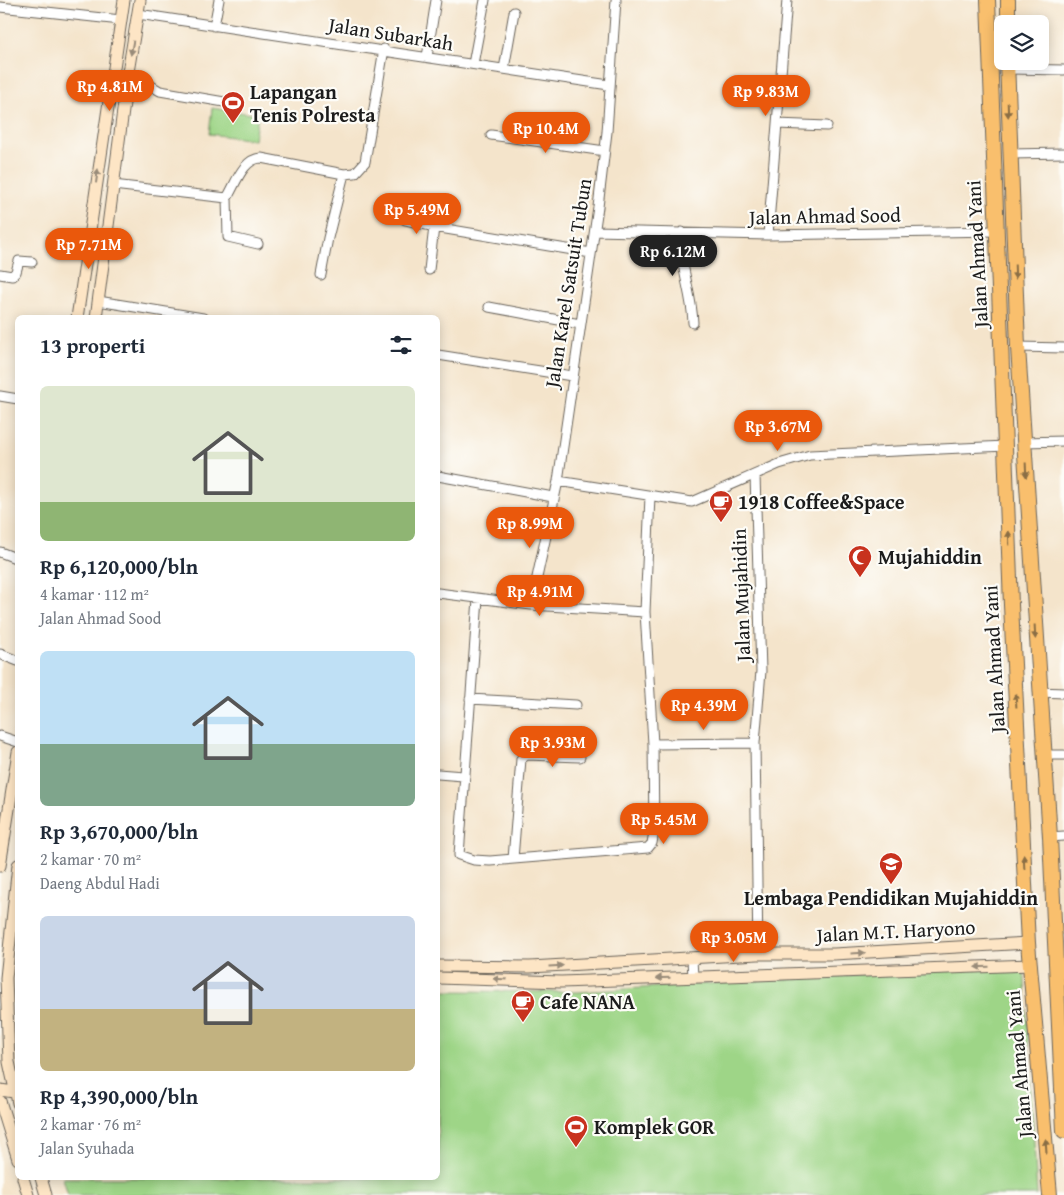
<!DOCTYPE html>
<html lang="id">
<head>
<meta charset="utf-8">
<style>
	:root { --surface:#fff; --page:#f2f2f3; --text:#1f2937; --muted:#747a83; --accent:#ea580c }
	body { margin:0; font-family:"Gentium Book Plus",serif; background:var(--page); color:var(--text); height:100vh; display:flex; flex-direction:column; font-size:19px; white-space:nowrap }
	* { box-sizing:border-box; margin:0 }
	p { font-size:16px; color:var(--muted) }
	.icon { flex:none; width:28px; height:28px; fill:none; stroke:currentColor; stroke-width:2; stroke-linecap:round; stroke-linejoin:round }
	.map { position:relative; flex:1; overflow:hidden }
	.details { position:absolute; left:15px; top:315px; width:425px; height:865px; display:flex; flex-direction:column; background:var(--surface); border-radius:8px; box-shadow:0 2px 12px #0003 }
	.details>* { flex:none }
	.buttons { position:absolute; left:994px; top:15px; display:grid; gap:10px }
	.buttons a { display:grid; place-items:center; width:55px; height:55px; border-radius:8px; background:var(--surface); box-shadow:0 2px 12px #0003; font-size:25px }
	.price { position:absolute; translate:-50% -42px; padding:0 11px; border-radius:18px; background:var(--accent); color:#fff; font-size:16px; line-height:32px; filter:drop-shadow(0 1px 2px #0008) }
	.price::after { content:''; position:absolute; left:50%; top:30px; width:15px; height:11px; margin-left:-8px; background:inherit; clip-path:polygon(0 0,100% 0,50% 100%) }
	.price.current { background:#222; color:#fff }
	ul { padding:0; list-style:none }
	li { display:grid; align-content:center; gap:10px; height:265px; padding:0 25px }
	li span { display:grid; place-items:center; height:155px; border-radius:8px; color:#555 }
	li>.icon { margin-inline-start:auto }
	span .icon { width:90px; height:90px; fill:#fffc; stroke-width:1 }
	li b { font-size:21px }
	h2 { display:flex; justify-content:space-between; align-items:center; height:60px; padding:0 25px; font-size:21px }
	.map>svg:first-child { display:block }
</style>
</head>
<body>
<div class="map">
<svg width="1064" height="1195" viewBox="0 0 1064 1195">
	<rect width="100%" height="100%" fill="#fdfcf7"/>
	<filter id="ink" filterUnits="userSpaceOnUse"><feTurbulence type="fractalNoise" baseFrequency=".02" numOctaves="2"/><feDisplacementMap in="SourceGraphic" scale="10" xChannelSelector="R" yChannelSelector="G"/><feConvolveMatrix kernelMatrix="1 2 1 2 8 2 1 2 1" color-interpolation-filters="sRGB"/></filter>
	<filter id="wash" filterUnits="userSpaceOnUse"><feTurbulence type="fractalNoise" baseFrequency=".0096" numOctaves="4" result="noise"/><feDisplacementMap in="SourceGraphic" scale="20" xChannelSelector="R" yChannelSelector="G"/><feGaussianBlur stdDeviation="1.12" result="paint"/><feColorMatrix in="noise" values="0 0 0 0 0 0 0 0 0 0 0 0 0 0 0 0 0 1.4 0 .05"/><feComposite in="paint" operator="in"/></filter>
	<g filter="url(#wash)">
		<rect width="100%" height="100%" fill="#f4e4cb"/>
		<path fill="#9ed587" stroke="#5d7852" d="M 212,108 L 258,115 L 254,140 L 209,134 Z
			M 1024,964 L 1037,1195 L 68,1195 L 63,1178 L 438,1178 L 438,991 L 578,992 Z"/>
	</g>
	<g filter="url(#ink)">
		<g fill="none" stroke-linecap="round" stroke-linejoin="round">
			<g stroke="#686259" stroke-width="11">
				<path id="street" d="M 0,7 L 121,20
					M 138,14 L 609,85
					M 214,26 L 219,0
					M 427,57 L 436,0
					M 473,64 L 485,0
					M 504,69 L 514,12
					M 1007,69 L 1064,70
					M 128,72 L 160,91 L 236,104
					M 777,124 L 827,126
					M 491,135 L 605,151
					M 1010,154 L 1064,153
					M 113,185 L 227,198 C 236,183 243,159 261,158 L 344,174 L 355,173 L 365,162 L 384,49
					M 227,198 L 228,237 L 258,244
					M 405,220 L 434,227
					M 595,231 L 768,235 L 996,231
					M 682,232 C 678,264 692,291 693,323
					M 768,235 L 787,0
					M 429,270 L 434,227 L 591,253
					M 0,274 L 12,276 L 16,272 L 19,261 L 32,262
					M 321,275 L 328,238 L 344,174
					M 98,301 L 203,318
					M 489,307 L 580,324
					M 1018,347 L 1064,348
					M 438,355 L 572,376
					M 0,396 L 18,399
					M 1024,442 L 1064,441
					M 755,475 L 761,671 L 755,743 L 758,954
					M 438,476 L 553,497
					M 558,481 L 692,502 L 779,464 L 810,455 L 1006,446
					M 0,552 L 18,559
					M 438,593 L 531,605 L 645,612
					M 478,599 L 459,855 L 474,860 L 490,861 L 648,848 L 652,843 L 654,832 L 653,744 L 645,612 L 650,496
					M 531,605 L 558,481 L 598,207 L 607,132 L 616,0
					M 0,654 L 18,661
					M 1039,692 L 1064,693
					M 470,699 L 576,705
					M 0,736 L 18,742
					M 653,744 L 755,743
					M 1043,755 L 1064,755
					M 438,774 L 463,776
					M 1050,837 L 1064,836
					M 513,859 L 521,759 L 527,755 L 580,757
					M 692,959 L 693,977"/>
			</g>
			<g stroke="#686259" stroke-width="13">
				<path id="secondary" d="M 77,318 L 124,0
					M 96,318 L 128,72 L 140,0
					M 18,865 L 6,978 L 9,1062 L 18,1103
					M 0,866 L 18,752
					M 438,966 L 530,967 L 758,954 L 834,954 L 1028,943
					M 438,978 L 561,982 L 1031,965
					M 0,1090 L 14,1092
					M 0,1101 L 18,1159
					M 23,1178 L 28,1195
					M 41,1178 L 46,1195"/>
			</g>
			<g stroke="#686259" stroke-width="16">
				<path id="primary" d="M 988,0 L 1011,605 L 1028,943 L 1050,1195
					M 1008,0 L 1008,24
					M 1007,61 L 1018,347 L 1050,837 L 1064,1131"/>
			</g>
			<use href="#street" stroke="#fff" stroke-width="9"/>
			<use href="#secondary" stroke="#fde5c5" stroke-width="11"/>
			<use href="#primary" stroke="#f9bf6d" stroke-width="14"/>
		</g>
		<defs><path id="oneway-solid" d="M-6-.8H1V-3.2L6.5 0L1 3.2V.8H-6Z" transform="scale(1.25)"/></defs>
		<g fill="#988b79">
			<use href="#oneway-solid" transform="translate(132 48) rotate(100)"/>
			<use href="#oneway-solid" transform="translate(97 176) rotate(-82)"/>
			<use href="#oneway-solid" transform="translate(858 953) rotate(-3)"/>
			<use href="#oneway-solid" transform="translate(556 966) rotate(-3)"/>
			<use href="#oneway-solid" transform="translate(982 967) rotate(178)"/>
			<use href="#oneway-solid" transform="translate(663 978) rotate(178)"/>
			<use href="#oneway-solid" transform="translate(500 979) rotate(-177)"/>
		</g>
		<g fill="#8a6e44">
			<use href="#oneway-solid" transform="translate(1008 110) rotate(88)"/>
			<use href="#oneway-solid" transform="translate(1015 272) rotate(88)"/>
			<use href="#oneway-solid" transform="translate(1026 470) rotate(87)"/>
			<use href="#oneway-solid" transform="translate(1009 538) rotate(-92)"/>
			<use href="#oneway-solid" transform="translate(1035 632) rotate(87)"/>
			<use href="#oneway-solid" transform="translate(1016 700) rotate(-93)"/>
			<use href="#oneway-solid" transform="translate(1024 862) rotate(-93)"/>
			<use href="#oneway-solid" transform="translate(1046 1146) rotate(-94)"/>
		</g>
	</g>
	<defs>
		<g id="stadium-pin" transform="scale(1.25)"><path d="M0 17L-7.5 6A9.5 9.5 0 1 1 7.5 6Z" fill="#c8321e" stroke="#fdfcf7"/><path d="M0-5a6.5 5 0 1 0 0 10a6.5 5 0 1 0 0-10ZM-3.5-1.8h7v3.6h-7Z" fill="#fff"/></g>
		<g id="cafe-pin" transform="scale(1.25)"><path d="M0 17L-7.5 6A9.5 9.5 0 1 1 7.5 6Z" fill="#c8321e" stroke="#fdfcf7"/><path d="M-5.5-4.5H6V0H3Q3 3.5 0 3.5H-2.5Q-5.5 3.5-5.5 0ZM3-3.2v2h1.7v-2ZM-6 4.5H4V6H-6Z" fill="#fff"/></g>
		<g id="mosque-pin" transform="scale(1.25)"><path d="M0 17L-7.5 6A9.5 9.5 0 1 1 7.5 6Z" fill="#c8321e" stroke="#fdfcf7"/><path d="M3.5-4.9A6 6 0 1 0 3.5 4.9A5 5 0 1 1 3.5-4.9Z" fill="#fff"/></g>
		<g id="school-pin" transform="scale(1.25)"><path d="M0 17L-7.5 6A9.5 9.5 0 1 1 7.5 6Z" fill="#c8321e" stroke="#fdfcf7"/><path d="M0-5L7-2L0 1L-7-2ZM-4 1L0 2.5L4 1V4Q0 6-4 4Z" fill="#fff"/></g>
	</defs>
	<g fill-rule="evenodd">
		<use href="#stadium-pin" x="233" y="103"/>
		<use href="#cafe-pin" x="721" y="502"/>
		<use href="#mosque-pin" x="860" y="557"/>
		<use href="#school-pin" x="891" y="864"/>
		<use href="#cafe-pin" x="523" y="1002"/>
		<use href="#stadium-pin" x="576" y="1127"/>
	</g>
	<g text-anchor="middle" stroke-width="4.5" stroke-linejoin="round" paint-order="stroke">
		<g font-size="20" fill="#1c1c1c" stroke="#fdfcf7">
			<text transform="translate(391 34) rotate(9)" y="7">Jalan Subarkah</text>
			<text transform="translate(825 216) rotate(-1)" y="7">Jalan Ahmad Sood</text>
			<text transform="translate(977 254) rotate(-93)" y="7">Jalan Ahmad Yani</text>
			<text transform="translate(568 283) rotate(-81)" y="7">Jalan Karel Satsuit Tubun</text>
			<text transform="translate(741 595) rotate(-92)" y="7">Jalan Mujahidin</text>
			<text transform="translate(994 659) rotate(-93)" y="7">Jalan Ahmad Yani</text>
			<text transform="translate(896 931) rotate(-3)" y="7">Jalan M.T. Haryono</text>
			<text transform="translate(1019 1064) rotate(-95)" y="7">Jalan Ahmad Yani</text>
		</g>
		<g font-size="20" font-weight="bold" fill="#1c1c1c" stroke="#fdfcf7" text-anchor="start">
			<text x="250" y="99">Lapangan<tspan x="250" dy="23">Tenis Polresta</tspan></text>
			<text x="738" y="509">1918 Coffee&amp;Space</text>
			<text x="878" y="564">Mujahiddin</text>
			<text x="891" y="905" text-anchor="middle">Lembaga Pendidikan Mujahiddin</text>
			<text x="540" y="1009">Cafe NANA</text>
			<text x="594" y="1134">Komplek GOR</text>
		</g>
	</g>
</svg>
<div class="buttons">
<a><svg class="icon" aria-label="layers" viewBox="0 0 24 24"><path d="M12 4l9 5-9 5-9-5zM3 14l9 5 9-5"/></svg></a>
</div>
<b class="price" style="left:110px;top:112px">Rp 4.81M</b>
<b class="price" style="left:766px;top:117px">Rp 9.83M</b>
<b class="price" style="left:546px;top:154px">Rp 10.4M</b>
<b class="price" style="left:417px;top:235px">Rp 5.49M</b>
<b class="price" style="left:89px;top:270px">Rp 7.71M</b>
<b class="price current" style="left:673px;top:277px">Rp 6.12M</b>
<b class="price" style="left:778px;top:452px">Rp 3.67M</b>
<b class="price" style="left:530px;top:549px">Rp 8.99M</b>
<b class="price" style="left:540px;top:617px">Rp 4.91M</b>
<b class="price" style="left:704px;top:731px">Rp 4.39M</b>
<b class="price" style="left:553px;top:768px">Rp 3.93M</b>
<b class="price" style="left:664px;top:845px">Rp 5.45M</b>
<b class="price" style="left:734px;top:963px">Rp 3.05M</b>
<section class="details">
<h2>13 properti<svg class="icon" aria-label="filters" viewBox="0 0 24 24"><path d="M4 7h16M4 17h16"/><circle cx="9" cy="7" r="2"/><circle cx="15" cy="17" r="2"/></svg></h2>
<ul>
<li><span style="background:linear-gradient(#dfe7d0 75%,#8fb573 0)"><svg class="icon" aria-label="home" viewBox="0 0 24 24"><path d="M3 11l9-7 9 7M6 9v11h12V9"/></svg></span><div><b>Rp 6,120,000/bln</b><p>4 kamar · 112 m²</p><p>Jalan Ahmad Sood</p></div></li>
<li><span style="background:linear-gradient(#bfe0f5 60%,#7fa58c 0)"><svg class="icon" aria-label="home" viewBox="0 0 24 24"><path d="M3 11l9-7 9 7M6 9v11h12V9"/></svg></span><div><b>Rp 3,670,000/bln</b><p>2 kamar · 70 m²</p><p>Daeng Abdul Hadi</p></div></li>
<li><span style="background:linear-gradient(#c9d6e8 60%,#c2b280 0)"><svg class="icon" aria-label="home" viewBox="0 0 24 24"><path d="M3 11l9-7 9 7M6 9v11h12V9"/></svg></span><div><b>Rp 4,390,000/bln</b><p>2 kamar · 76 m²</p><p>Jalan Syuhada</p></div></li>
</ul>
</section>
</div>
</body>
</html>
